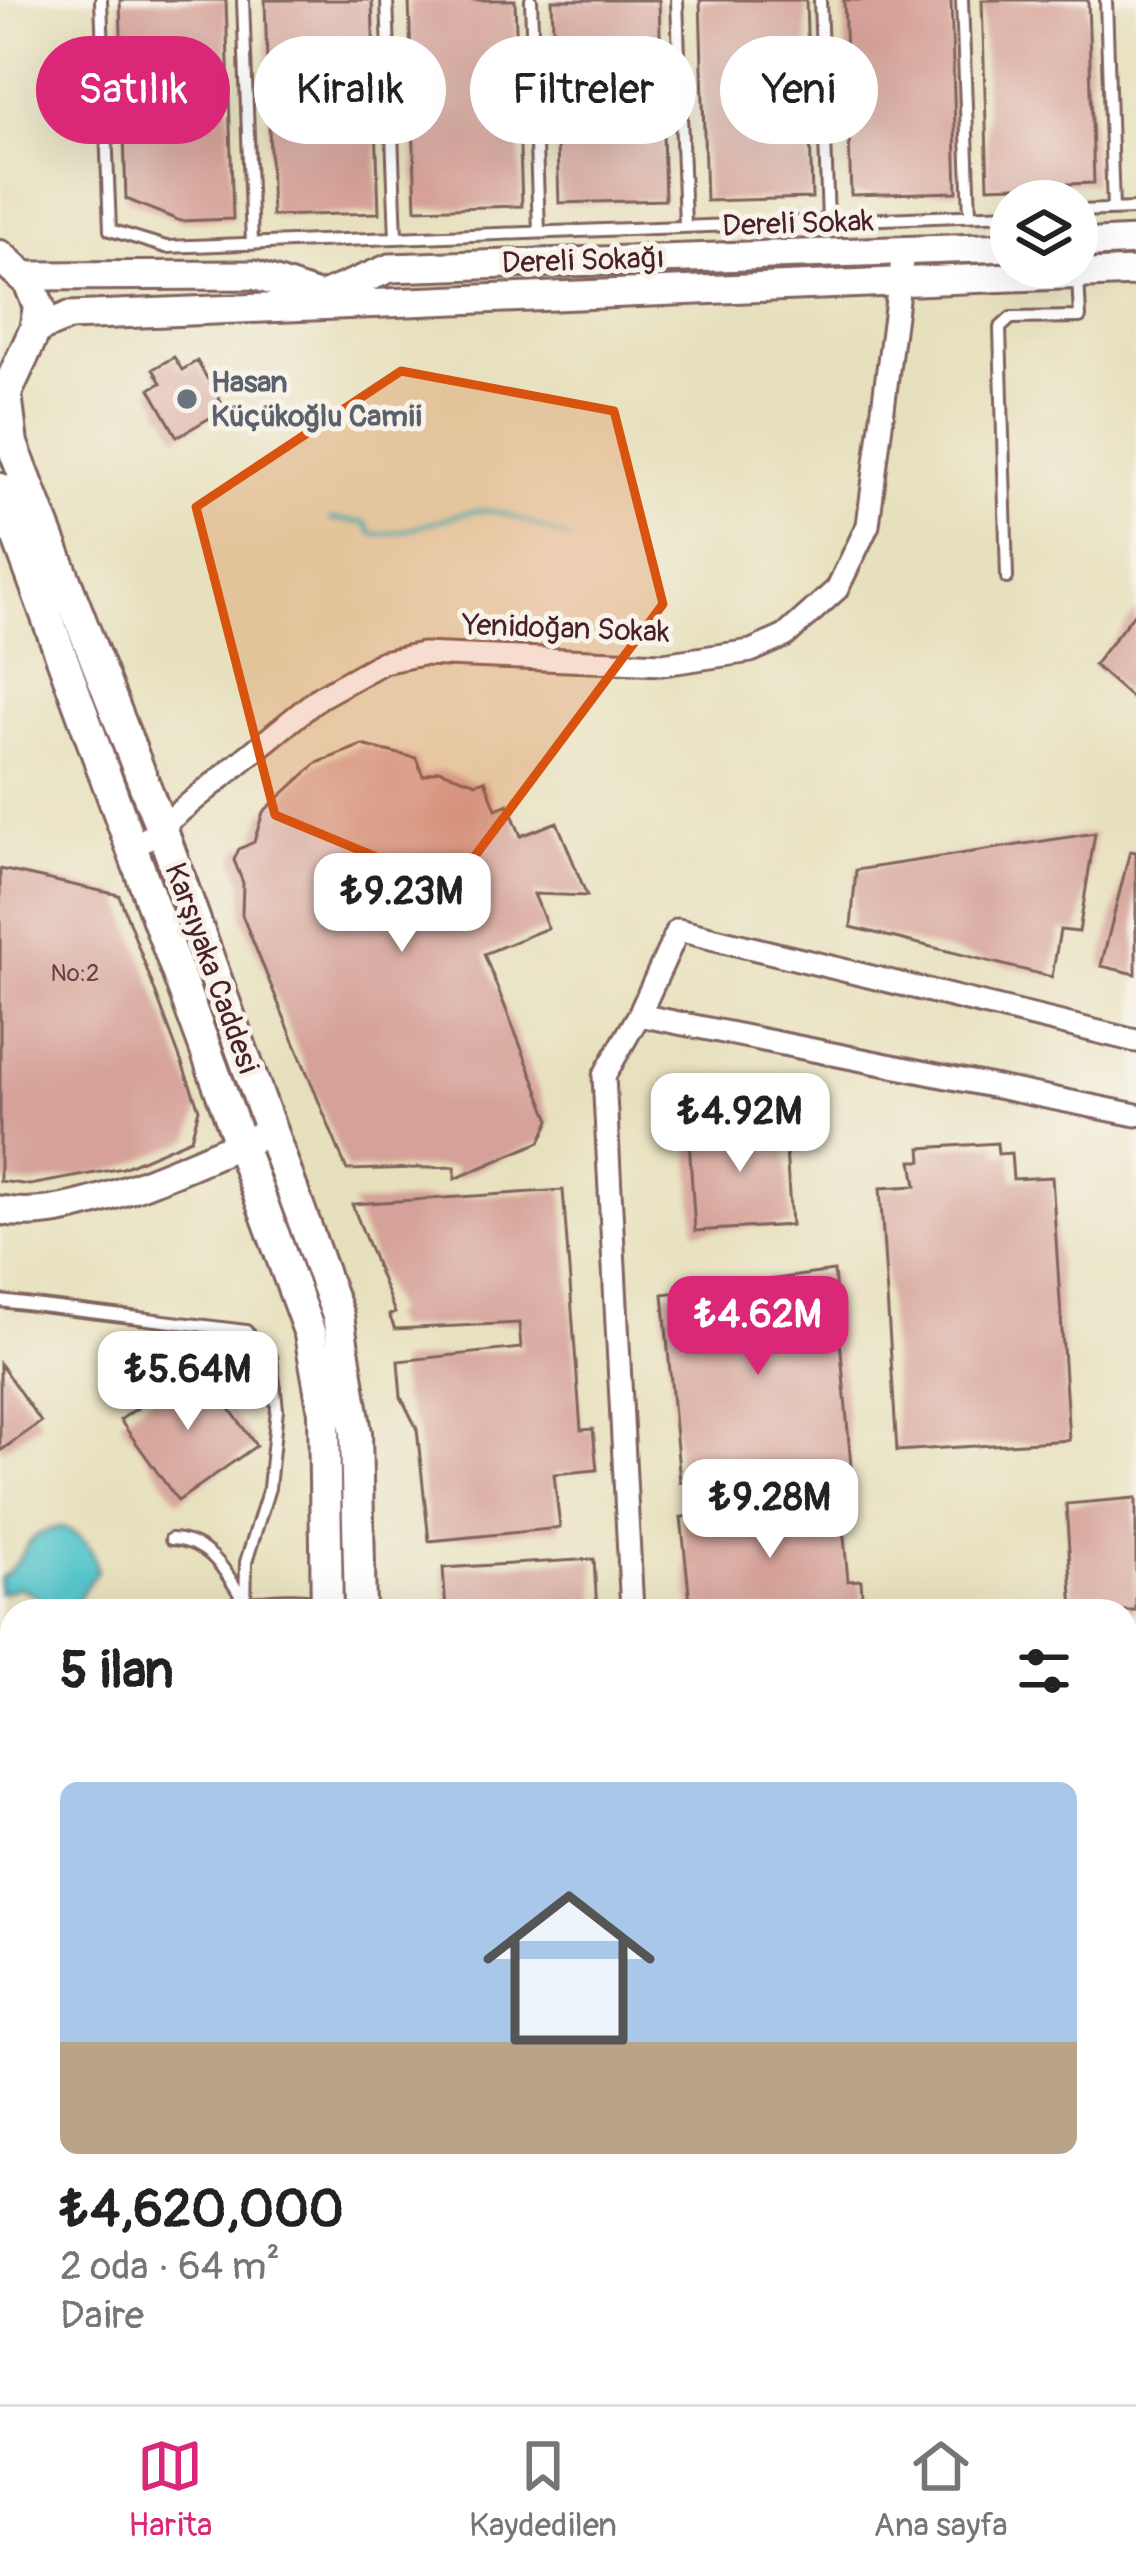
<!DOCTYPE html>
<html lang="tr">
<head>
<meta charset="utf-8">
<style>
	:root { --surface:#fff; --page:#f2f2f2; --text:#222; --muted:#767676; --line:#e0e0e0; --accent:#db2777 }
	body { margin:0; font-family:Pangolin,sans-serif; background:var(--page); color:var(--text); height:100vh; display:flex; flex-direction:column; font-size:45px; white-space:nowrap }
	* { box-sizing:border-box; margin:0 }
	p { font-size:39px; color:var(--muted) }
	.icon { flex:none; width:66px; height:66px; fill:none; stroke:currentColor; stroke-width:2; stroke-linecap:round; stroke-linejoin:round }
	.map { position:relative; flex:1; overflow:hidden }
	.side { position:absolute; left:0px; top:1599px; width:1137px; height:807px; display:flex; flex-direction:column; background:var(--surface); border-radius:36px 36px 0 0; box-shadow:0 12px 48px #0002 }
	.side>* { flex:none }
	.top-card { position:absolute; left:36px; top:36px; width:1065px; height:108px; display:flex; gap:24px }
	.buttons { position:absolute; left:990px; top:180px; display:grid; gap:24px }
	.buttons a { display:grid; place-items:center; width:108px; height:108px; border-radius:50%; background:var(--surface); box-shadow:0 12px 48px #0002; font-size:60px }
	.price { position:absolute; translate:-50% -102px; padding:0 27px; border-radius:24px; background:#fff; color:#222; font-size:39px; line-height:78px; filter:drop-shadow(0 3px 6px #0008) }
	.price::after { content:''; position:absolute; left:50%; top:72px; width:36px; height:27px; margin-left:-18px; background:inherit; clip-path:polygon(0 0,100% 0,50% 100%) }
	.price.active { background:var(--accent); color:#fff }
	ul { padding:0; list-style:none }
	li { display:grid; align-content:center; gap:24px; height:636px; padding:0 60px }
	li+li { border-top:3px solid var(--line) }
	li span { display:grid; place-items:center; height:372px; border-radius:18px; color:#555 }
	li>.icon { margin-inline-start:auto }
	span .icon { width:216px; height:216px; fill:#fffc; stroke-width:1 }
	li b { font-size:51px }
	h2 { display:flex; justify-content:space-between; align-items:center; height:144px; padding:0 60px; font-size:51px }
	.chip { padding:0 42px; border-radius:54px; background:var(--surface); box-shadow:0 12px 48px #0002; font-size:42px; line-height:108px }
	.chip.active { background:var(--accent); color:#fff }
	.dock { display:flex; justify-content:space-around; align-items:center; height:168px; border-top:3px solid var(--line); background:var(--surface); font-size:33px; color:var(--muted) }
	.dock a { display:grid; justify-items:center; gap:6px }
	.dock .active { color:var(--accent) }
	.map>svg:first-child { display:block }
</style>
</head>
<body>
<div class="map">
<svg width="1136" height="2404" viewBox="0 0 1136 2404">
	<rect width="100%" height="100%" fill="#f7f3e8"/>
	<filter id="ink" filterUnits="userSpaceOnUse"><feTurbulence type="fractalNoise" baseFrequency=".00833" numOctaves="2"/><feDisplacementMap in="SourceGraphic" scale="24" xChannelSelector="R" yChannelSelector="G"/><feConvolveMatrix kernelMatrix="1 2 1 2 8 2 1 2 1" color-interpolation-filters="sRGB"/></filter>
	<filter id="wash" filterUnits="userSpaceOnUse"><feTurbulence type="fractalNoise" baseFrequency=".004" numOctaves="4" result="noise"/><feDisplacementMap in="SourceGraphic" scale="48" xChannelSelector="R" yChannelSelector="G"/><feGaussianBlur stdDeviation="2.7" result="paint"/><feColorMatrix in="noise" values="0 0 0 0 0 0 0 0 0 0 0 0 0 0 0 0 0 1.4 0 .05"/><feComposite in="paint" operator="in"/></filter>
	<g filter="url(#wash)">
		<rect width="100%" height="100%" fill="#e7e0bd"/>
		<path fill="#9ac774" stroke="#727350" stroke-width="3" d="M 1136,2033 L 1136,2307 L 1125,2310 L 1125,2037 Z
			M 123,2394 L 506,2394 L 509,2404 L 85,2404 Z"/>
		<path fill="#58c6cc" stroke="#51727c" stroke-width="3" d="M 63,1527 C 85,1537 93,1546 97,1571 L 75,1603 L 55,1608 L 20,1587 L 0,1593 L 0,1578 C 31,1558 17,1534 63,1527 Z"/>
		<g fill="none" stroke-linecap="round" stroke-linejoin="round">
			<path stroke="#58c6cc" stroke-width="6" d="M 331,519 L 366,523 L 373,534 C 411,535 440,516 476,511 C 506,508 541,529 568,539"/>
		</g>
		<g id="blocks">
			<path fill="#d5a198" d="M 120,0 L 226,0 L 233,219 L 180,221 L 126,199 Z
				M 265,0 L 372,0 L 379,213 L 272,216 Z
				M 409,0 L 515,0 L 522,206 L 416,209 Z
				M 552,0 L 659,0 L 665,200 L 559,203 Z
				M 700,0 L 806,0 L 812,198 L 706,201 Z
				M 844,0 L 951,0 L 957,192 L 851,195 Z
				M 982,0 L 1088,0 L 1094,183 L 988,187 Z
				M 174,357 L 182,370 L 197,361 L 225,409 L 177,437 L 150,389 L 161,383 L 153,369 Z
				M 1136,611 L 1136,702 L 1094,665 Z
				M 362,745 L 416,758 L 423,776 L 439,770 L 476,783 L 485,780 L 496,809 L 508,804 L 521,836 L 557,822 L 587,896 L 534,894 L 548,928 L 484,954 L 550,1120 L 540,1142 L 455,1179 L 455,1167 L 347,1170 L 242,915 L 243,883 L 234,860 L 239,849 L 254,842 L 263,812 L 317,763 Z
				M 1095,833 L 1079,932 L 1060,930 L 1052,977 L 851,927 L 856,870 Z
				M 1130,851 L 1136,852 L 1136,974 L 1101,966 Z
				M 0,869 L 119,895 L 199,1109 L 191,1139 L 123,1168 L 30,1185 L 0,1181 Z
				M 784,1119 L 791,1225 L 695,1231 L 688,1125 Z
				M 997,1143 L 998,1154 L 1011,1153 L 1013,1179 L 1052,1177 L 1069,1440 L 897,1451 L 880,1188 L 916,1186 L 912,1161 L 922,1161 L 921,1148 Z
				M 563,1190 L 581,1430 L 593,1429 L 597,1470 L 554,1474 L 560,1528 L 429,1541 L 417,1429 L 401,1397 L 398,1361 L 521,1348 L 519,1323 L 395,1329 L 389,1315 L 395,1313 L 352,1204 Z
				M 834,1271 L 851,1466 L 680,1482 L 663,1294 Z
				M 0,1364 L 41,1422 L 0,1451 Z
				M 199,1365 L 256,1446 L 178,1501 L 120,1420 Z
				M 1136,1498 L 1136,1611 L 1073,1611 L 1066,1504 Z
				M 841,1503 L 848,1581 L 861,1580 L 863,1611 L 691,1611 L 681,1517 Z
				M 594,1559 L 597,1611 L 446,1611 L 443,1568 Z"/>
		</g>
	</g>
	<g filter="url(#ink)">
		<use href="#blocks" fill-opacity="0" stroke="#81635e" stroke-width="3"/>
		<g fill="none" stroke-linecap="round" stroke-linejoin="round">
			<g stroke="#81635e" stroke-width="16">
				<path id="service" d="M 101,0 L 110,230 L 166,247 L 1011,214
					M 243,0 L 252,244
					M 387,0 L 396,238
					M 531,0 L 539,232
					M 677,0 L 685,226
					M 820,0 L 828,221
					M 962,0 L 970,215
					M 1106,0 L 1113,209
					M 1077,211 L 1136,209
					M 1007,578 L 1000,328 L 1011,318 L 1080,317 L 1078,277
					M 0,1301 L 246,1331 L 271,1357 L 277,1409 L 269,1488 L 246,1562 L 245,1611
					M 171,1539 C 211,1541 226,1572 245,1603
					M 232,1611 C 265,1592 322,1599 356,1610
					M 0,1840 L 12,1840
					M 0,1897 L 12,1895"/>
			</g>
			<g stroke="#81635e" stroke-width="27">
				<path id="minor" d="M 134,849 L 320,697 L 383,662 L 422,654 L 663,664 L 751,651 L 785,636 L 837,589 L 868,525 L 903,253
					M 1136,1041 L 678,930 L 639,1015 L 1136,1115
					M 632,1611 L 604,1076 L 639,1015
					M 1125,1699 L 1136,1699
					M 0,2017 L 12,2015"/>
			</g>
			<g stroke="#81635e" stroke-width="33">
				<path id="tertiary" d="M 1077,244 L 1136,241
					M 23,276 L 254,275 L 321,297 L 390,268 L 1011,247
					M 35,330 L 69,316 L 1136,272
					M 0,1210 C 77,1226 197,1158 271,1132"/>
			</g>
			<g stroke="#81635e" stroke-width="36">
				<path id="secondary" d="M 0,256 L 29,282 L 39,307 L 35,330 L 6,393 L 12,444 L 162,830 L 338,1316 L 356,1433 L 360,1611
					M 0,489 L 310,1334 L 324,1412 L 327,1611"/>
			</g>
			<g stroke="#81635e" stroke-width="39">
				<path id="primary" d="M 1125,2001 L 1136,1997
					M 0,2348 L 12,2345
					M 0,2391 L 12,2389
					M 531,2394 L 533,2404
					M 563,2394 L 565,2404"/>
			</g>
			<g stroke="#81635e" stroke-width="45">
				<path id="motorway" d="M 1125,2346 L 1136,2344
					M 884,2404 L 928,2394
					M 1081,2404 L 1123,2394"/>
			</g>
			<use href="#service" stroke="#fff" stroke-width="10"/>
			<use href="#minor" stroke="#fff" stroke-width="21"/>
			<use href="#tertiary" stroke="#fff" stroke-width="27"/>
			<use href="#secondary" stroke="#fff" stroke-width="30"/>
			<use href="#primary" stroke="#fff" stroke-width="33"/>
			<use href="#motorway" stroke="#fff" stroke-width="39"/>
		</g>
	</g>
	<path fill="#d8530f" fill-opacity="0.2" stroke="#d8530f" stroke-width="9" stroke-linejoin="round" d="M 401,371 L 614,411 L 663,604 L 451,888 L 275,815 L 196,507 Z"/>
	<circle fill="#6b7280" stroke="#f7f3e8" stroke-width="4.5" cx="187" cy="399" r="12"/>
	<g text-anchor="middle" stroke-width="10" stroke-linejoin="round" paint-order="stroke">
		<g font-size="24" fill="#6d4046">
			<text x="75" y="981">No:2</text>
		</g>
		<g font-size="30" fill="#4a1f2b" stroke="#f7f3e8">
			<text transform="translate(798 223) rotate(-2)" y="10">Dereli Sokak</text>
			<text transform="translate(583 260) rotate(-2)" y="10">Dereli Sokağı</text>
			<text transform="translate(566 628) rotate(2)" y="10">Yenidoğan Sokak</text>
			<text transform="translate(212 968) rotate(70)" y="10">Karşıyaka Caddesi</text>
		</g>
		<g font-size="30" font-weight="bold" fill="#5b616d" stroke="#f7f3e8" text-anchor="start">
			<text x="211" y="392">Hasan<tspan x="211" dy="34">Küçükoğlu Camii</tspan></text>
		</g>
	</g>
</svg>
<div class="buttons">
<a><svg class="icon" aria-label="layers" viewBox="0 0 24 24"><path d="M12 4l9 5-9 5-9-5zM3 14l9 5 9-5"/></svg></a>
</div>
<b class="price" style="left:402px;top:955px">₺9.23M</b>
<b class="price" style="left:740px;top:1175px">₺4.92M</b>
<b class="price active" style="left:758px;top:1378px">₺4.62M</b>
<b class="price" style="left:188px;top:1433px">₺5.64M</b>
<b class="price" style="left:770px;top:1561px">₺9.28M</b>
<div class="top-card">
<a class="chip active">Satılık</a>
<a class="chip">Kiralık</a>
<a class="chip">Filtreler</a>
<a class="chip">Yeni</a>
</div>
<section class="side">
<h2>5 ilan<svg class="icon" aria-label="filters" viewBox="0 0 24 24"><path d="M4 7h16M4 17h16"/><circle cx="9" cy="7" r="2"/><circle cx="15" cy="17" r="2"/></svg></h2>
<ul>
<li><span style="background:linear-gradient(#a9c7e8 70%,#b9a48a 0)"><svg class="icon" aria-label="home" viewBox="0 0 24 24"><path d="M3 11l9-7 9 7M6 9v11h12V9"/></svg></span><div><b>₺4,620,000</b><p>2 oda · 64 m²</p><p>Daire</p></div></li>
</ul>
</section>
</div>
<nav class="dock">
<a class="active"><svg class="icon" aria-label="map" viewBox="0 0 24 24"><path d="M3 6l6-2 6 2 6-2v14l-6 2-6-2-6 2zM9 4v14M15 6v14"/></svg>Harita</a>
<a><svg class="icon" aria-label="saved" viewBox="0 0 24 24"><path d="M7 4h10v16l-5-4-5 4z"/></svg>Kaydedilen</a>
<a><svg class="icon" aria-label="home" viewBox="0 0 24 24"><path d="M3 11l9-7 9 7M6 9v11h12V9"/></svg>Ana sayfa</a>
</nav>
</body>
</html>
